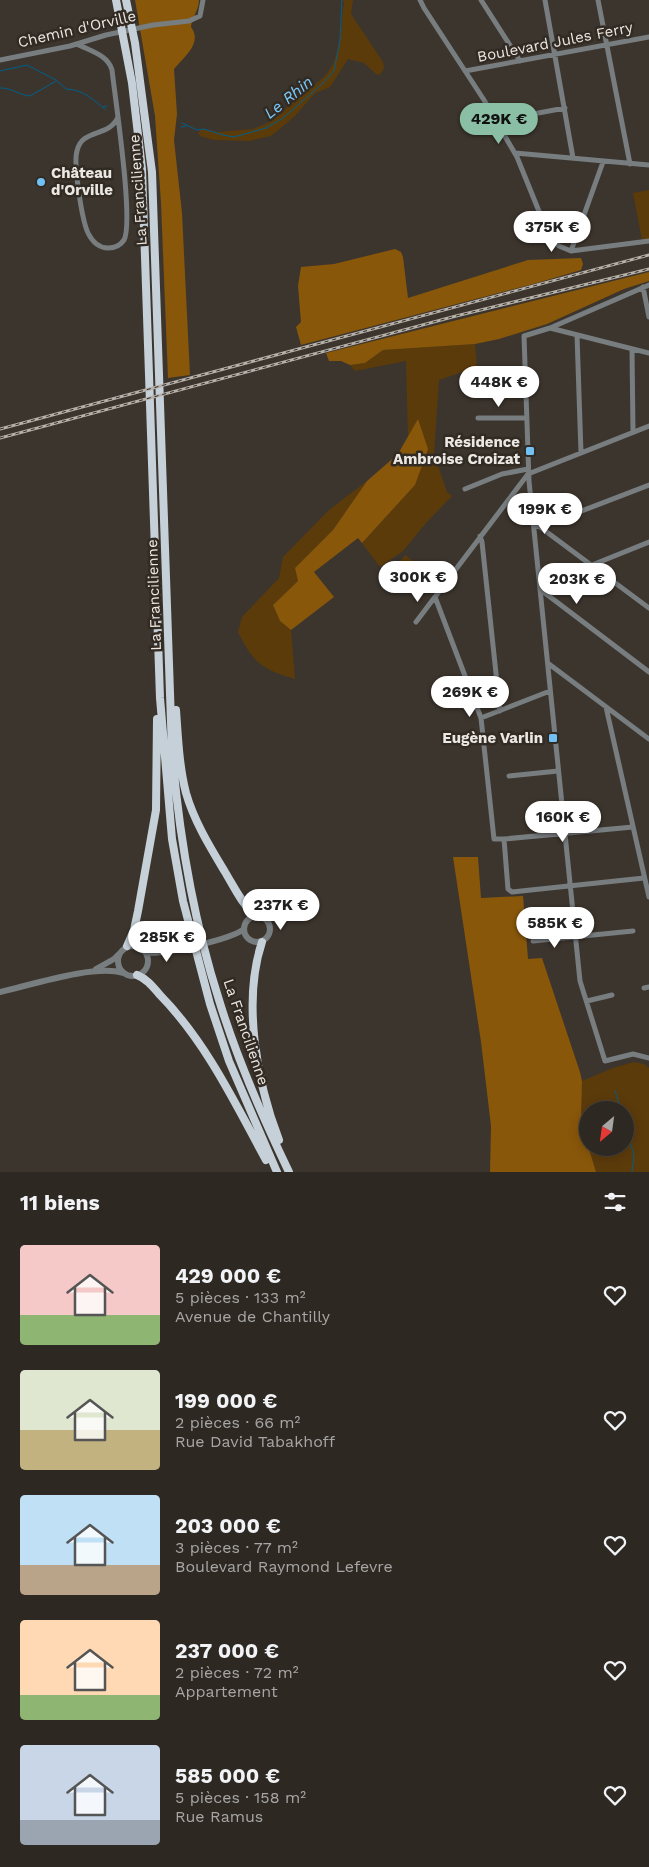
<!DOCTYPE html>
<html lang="fr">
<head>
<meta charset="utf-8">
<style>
	:root { --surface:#2d2822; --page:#35302a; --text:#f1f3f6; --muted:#a7a6a5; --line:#484440; --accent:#8abfa5 }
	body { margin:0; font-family:"Work Sans",sans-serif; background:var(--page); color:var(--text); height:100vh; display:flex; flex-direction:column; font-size:19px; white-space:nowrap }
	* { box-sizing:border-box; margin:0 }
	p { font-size:16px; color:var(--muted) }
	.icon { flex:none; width:28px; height:28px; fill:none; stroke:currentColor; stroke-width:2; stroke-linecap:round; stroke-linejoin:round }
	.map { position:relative; height:1172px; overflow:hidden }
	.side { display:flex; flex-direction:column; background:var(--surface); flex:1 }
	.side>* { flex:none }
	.needle { width:32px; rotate:209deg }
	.fabs { position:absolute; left:579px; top:1101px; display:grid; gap:10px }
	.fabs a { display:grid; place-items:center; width:55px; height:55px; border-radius:50%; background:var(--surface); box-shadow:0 2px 12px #0003,0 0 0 1px var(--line); font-size:25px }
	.price { position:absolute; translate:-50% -42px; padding:0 11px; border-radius:18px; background:#fff; color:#222; font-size:16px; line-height:32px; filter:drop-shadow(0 1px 2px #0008) }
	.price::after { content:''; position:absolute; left:50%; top:30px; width:15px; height:11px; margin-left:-8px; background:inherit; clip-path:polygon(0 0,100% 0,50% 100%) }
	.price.current { background:var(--accent); color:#111 }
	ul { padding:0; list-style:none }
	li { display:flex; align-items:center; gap:15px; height:125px; padding:0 20px }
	li span { display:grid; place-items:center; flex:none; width:140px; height:100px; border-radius:5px; color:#555 }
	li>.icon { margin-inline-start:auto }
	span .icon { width:60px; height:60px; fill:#fffc; stroke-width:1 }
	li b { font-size:21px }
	h2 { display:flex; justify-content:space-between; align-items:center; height:60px; padding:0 20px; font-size:21px }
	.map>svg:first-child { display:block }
</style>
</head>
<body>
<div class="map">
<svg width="649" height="1172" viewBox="0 0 649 1172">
	<rect width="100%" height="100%" fill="#3c352d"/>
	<path fill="#5c3b0b" d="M 342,0 L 353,0 L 351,14 L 383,62 L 384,68 L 380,75 L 376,74 L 364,63 L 348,59 L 330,87 L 315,93 L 295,116 L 271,136 L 249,141 L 214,140 L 200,136 L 198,133 L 201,129 L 219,132 L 253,129 L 268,123 L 323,78 C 342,60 340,27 344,2 Z
		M 649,190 L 649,239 L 642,240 L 633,193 Z
		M 475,344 L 477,367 L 439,380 L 434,454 L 447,492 L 452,496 L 426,523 L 403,551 L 380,567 L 362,543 L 415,485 L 418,420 L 408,437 L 406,361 L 355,371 L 350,365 L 365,363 L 383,350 Z
		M 367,481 L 333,530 L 295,568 L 298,581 L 273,605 L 280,621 L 291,630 L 295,679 C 262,669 254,664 238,632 L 242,617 L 279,578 L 283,557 L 329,510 Z
		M 405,555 L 432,575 L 429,579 L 432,581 L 424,592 L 421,590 L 418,595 L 399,582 L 394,569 Z
		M 634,1062 L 644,1064 L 649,1068 L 649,1172 L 596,1172 L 588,1148 L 625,1148 L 625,1110 L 588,1110 L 587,1145 L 581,1123 L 582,1081 L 613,1068 Z"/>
	<path fill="#88570a" d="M 135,0 L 199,0 C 199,10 192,17 191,27 C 203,43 184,57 174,69 L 177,114 L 174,140 L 182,213 L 190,375 L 168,378 L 161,203 L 155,116 Z
		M 395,249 L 401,252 L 403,257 L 408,298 L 528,260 L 581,258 L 583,264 L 581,270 L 537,283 L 301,345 L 296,327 L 301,322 L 298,286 L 301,267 L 334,264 Z
		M 649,272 L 649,281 L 624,289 L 547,324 L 499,339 L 475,344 L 383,350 L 365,363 L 350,365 L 341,361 L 329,361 L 326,353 Z
		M 418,419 L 428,449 L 415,485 L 362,543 L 358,538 L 314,572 L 334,597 L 291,630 L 280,621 L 273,605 L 298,581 L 295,568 L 333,530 L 367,481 L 398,454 Z
		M 453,857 L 478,857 L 481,898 L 523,896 L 528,959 L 542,958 L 580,1072 L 582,1081 L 581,1123 L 596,1172 L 490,1172 L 491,1126 L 481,1042 Z"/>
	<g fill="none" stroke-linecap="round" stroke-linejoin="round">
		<path stroke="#005f8b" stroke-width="1" d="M 0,71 L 27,65 L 56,80 L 66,89 C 85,90 93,100 106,110
			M 0,88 C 9,87 20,95 30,96 L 56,81
			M 103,107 L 107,106
			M 182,123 L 197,130 L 204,129 L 223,135 L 234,137 L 266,128 L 283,118 L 322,84 L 334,71 L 340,40 L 342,0
			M 181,127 L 186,126
			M 615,1091 L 621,1110
			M 625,1125 L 634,1156 L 632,1172"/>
		<path stroke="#787d80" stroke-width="5" d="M 420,0 L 424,8 L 484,100 L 517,157 L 549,236 L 559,246 L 571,251 L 649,241
			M 481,0 L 520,61
			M 545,0 L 573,158
			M 598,0 L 630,164
			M 77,44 C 90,51 108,55 112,70 C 115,97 134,222 124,240 C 120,246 115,248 108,248 C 99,248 92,241 88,233 C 82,220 73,164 77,151 C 82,128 109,138 118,117
			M 0,60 L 70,46 L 106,35 L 153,25 L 189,21 L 200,16 L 203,0
			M 465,71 L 649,37
			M 496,121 L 565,108
			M 515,153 L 649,165
			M 571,251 L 603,162
			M 649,285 L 550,328 L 524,336 L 529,481 L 580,981 L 605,1061 L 633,1054 L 649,1058
			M 643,287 L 649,317
			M 550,328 L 649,353
			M 577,335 L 581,453
			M 632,349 L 633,432
			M 478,418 L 526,418
			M 465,489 L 502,474 L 528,469
			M 534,525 L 540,527 L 649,608
			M 540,527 L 649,485
			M 480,536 L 482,542 L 500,711
			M 592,565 L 649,542
			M 541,590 L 649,672
			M 435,597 L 481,718 L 494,839 L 504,839 L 633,827
			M 416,622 L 528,474 L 649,426
			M 549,664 L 649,739
			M 606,707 L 649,897
			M 481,718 L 550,691
			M 509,776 L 558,771
			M 504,839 L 508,889 L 512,892 L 644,878
			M 533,941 L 633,931
			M 644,988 L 649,987
			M 587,1001 L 612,995"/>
		<path stroke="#787d80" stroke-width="6" d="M244 929a13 13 0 1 1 26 0a13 13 0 1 1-26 0Z
			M118 961a15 15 0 1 1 30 0a15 15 0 1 1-30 0Z
			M 145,952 C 160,956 232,939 244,929
			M 96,969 L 114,959 L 119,954
			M 0,992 C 31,985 95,964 123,973"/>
		<path stroke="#c6d0d8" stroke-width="8" d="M 116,0 L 132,83 L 142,169 L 160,698 L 172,839 L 183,901 L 210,1004 L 229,1061 L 277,1172
			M 126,0 L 135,43 L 152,172 L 172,751 C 179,835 193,919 219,1000 C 237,1059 262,1116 289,1172
			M 176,710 C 178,737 179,766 186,793 C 194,821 210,847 225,872 C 234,887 242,904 255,916
			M 262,942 C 242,1002 257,1083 279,1140
			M 127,946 L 134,930 L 138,911 L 156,810 L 157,719
			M 137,975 C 147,979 153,987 160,995 C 206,1042 235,1103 266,1160"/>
		<g stroke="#b5b0aa" stroke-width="3">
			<path id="rail" d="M 0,429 L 649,255
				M 0,438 L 456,316 L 649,269"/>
		</g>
		<use href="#rail" stroke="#322b23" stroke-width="1" stroke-dasharray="4" stroke-linecap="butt"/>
	</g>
	<g fill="#71c1f5" stroke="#322b23" stroke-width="2">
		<circle cx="41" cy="182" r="5"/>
		<rect x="525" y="446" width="10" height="10" rx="2.5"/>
		<rect x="548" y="733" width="10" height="10" rx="2.5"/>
	</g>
	<g text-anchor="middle" stroke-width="5" stroke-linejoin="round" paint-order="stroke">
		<g font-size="15" fill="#ebe7e2" stroke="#322b23">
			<text transform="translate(77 29) rotate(-13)" y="5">Chemin d'Orville</text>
			<text transform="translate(555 42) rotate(-11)" y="5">Boulevard Jules Ferry</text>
			<text transform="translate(138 190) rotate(-94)" y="5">La Francilienne</text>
			<text transform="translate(154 595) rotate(-92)" y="5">La Francilienne</text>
			<text transform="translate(246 1032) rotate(71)" y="5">La Francilienne</text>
		</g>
		<g font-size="15" font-weight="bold" fill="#ebe7e2" stroke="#322b23" text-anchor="end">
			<text x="51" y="178" text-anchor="start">Château<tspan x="51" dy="17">d'Orville</tspan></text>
			<text x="520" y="447">Résidence<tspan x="520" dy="17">Ambroise Croizat</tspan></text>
			<text x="543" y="743">Eugène Varlin</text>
		</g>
		<g font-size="16" font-style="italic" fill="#7bcafe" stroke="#322b23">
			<text transform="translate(288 97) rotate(-39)" y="6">Le Rhin</text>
		</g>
	</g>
</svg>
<div class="fabs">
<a><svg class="needle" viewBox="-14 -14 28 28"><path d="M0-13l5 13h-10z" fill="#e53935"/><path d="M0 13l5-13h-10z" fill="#a7a6a5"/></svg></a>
</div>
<b class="price current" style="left:499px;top:145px">429K €</b>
<b class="price" style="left:552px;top:253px">375K €</b>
<b class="price" style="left:499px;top:408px">448K €</b>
<b class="price" style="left:545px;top:535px">199K €</b>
<b class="price" style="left:418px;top:603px">300K €</b>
<b class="price" style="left:577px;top:605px">203K €</b>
<b class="price" style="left:470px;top:718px">269K €</b>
<b class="price" style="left:563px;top:843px">160K €</b>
<b class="price" style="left:281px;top:931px">237K €</b>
<b class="price" style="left:555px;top:949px">585K €</b>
<b class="price" style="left:167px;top:963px">285K €</b>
</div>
<section class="side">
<h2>11 biens<svg class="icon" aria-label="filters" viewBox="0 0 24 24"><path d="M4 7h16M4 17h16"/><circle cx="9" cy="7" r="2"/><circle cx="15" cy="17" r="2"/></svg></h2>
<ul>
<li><span style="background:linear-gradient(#f6c9c9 70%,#8fb573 0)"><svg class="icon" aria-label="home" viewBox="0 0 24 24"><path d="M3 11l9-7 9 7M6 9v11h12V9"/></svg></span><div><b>429 000 €</b><p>5 pièces · 133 m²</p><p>Avenue de Chantilly</p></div><svg class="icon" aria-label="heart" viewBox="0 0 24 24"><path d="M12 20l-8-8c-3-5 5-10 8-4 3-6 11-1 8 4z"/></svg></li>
<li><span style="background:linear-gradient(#dfe7d0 60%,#c2b280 0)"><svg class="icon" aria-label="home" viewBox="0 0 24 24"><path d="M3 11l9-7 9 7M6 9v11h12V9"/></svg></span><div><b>199 000 €</b><p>2 pièces · 66 m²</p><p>Rue David Tabakhoff</p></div><svg class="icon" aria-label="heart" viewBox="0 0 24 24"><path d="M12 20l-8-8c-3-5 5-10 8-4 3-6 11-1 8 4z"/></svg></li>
<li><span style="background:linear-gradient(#bfe0f5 70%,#b9a48a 0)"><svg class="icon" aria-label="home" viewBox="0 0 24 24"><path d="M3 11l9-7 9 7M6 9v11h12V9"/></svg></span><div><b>203 000 €</b><p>3 pièces · 77 m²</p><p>Boulevard Raymond Lefevre</p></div><svg class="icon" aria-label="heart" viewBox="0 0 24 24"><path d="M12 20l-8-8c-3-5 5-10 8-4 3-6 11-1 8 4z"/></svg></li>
<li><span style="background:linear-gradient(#ffd9b3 75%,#8fb573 0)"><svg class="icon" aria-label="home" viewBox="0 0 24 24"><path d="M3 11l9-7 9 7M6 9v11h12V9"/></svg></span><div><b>237 000 €</b><p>2 pièces · 72 m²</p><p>Appartement</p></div><svg class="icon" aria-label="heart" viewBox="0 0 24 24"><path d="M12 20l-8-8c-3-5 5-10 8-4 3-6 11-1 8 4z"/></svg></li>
<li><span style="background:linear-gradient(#c9d6e8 75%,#9aa5b1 0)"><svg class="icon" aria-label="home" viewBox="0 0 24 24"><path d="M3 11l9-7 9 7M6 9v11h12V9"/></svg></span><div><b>585 000 €</b><p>5 pièces · 158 m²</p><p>Rue Ramus</p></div><svg class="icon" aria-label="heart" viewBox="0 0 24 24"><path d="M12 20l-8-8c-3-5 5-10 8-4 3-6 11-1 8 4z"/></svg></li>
</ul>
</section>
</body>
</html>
